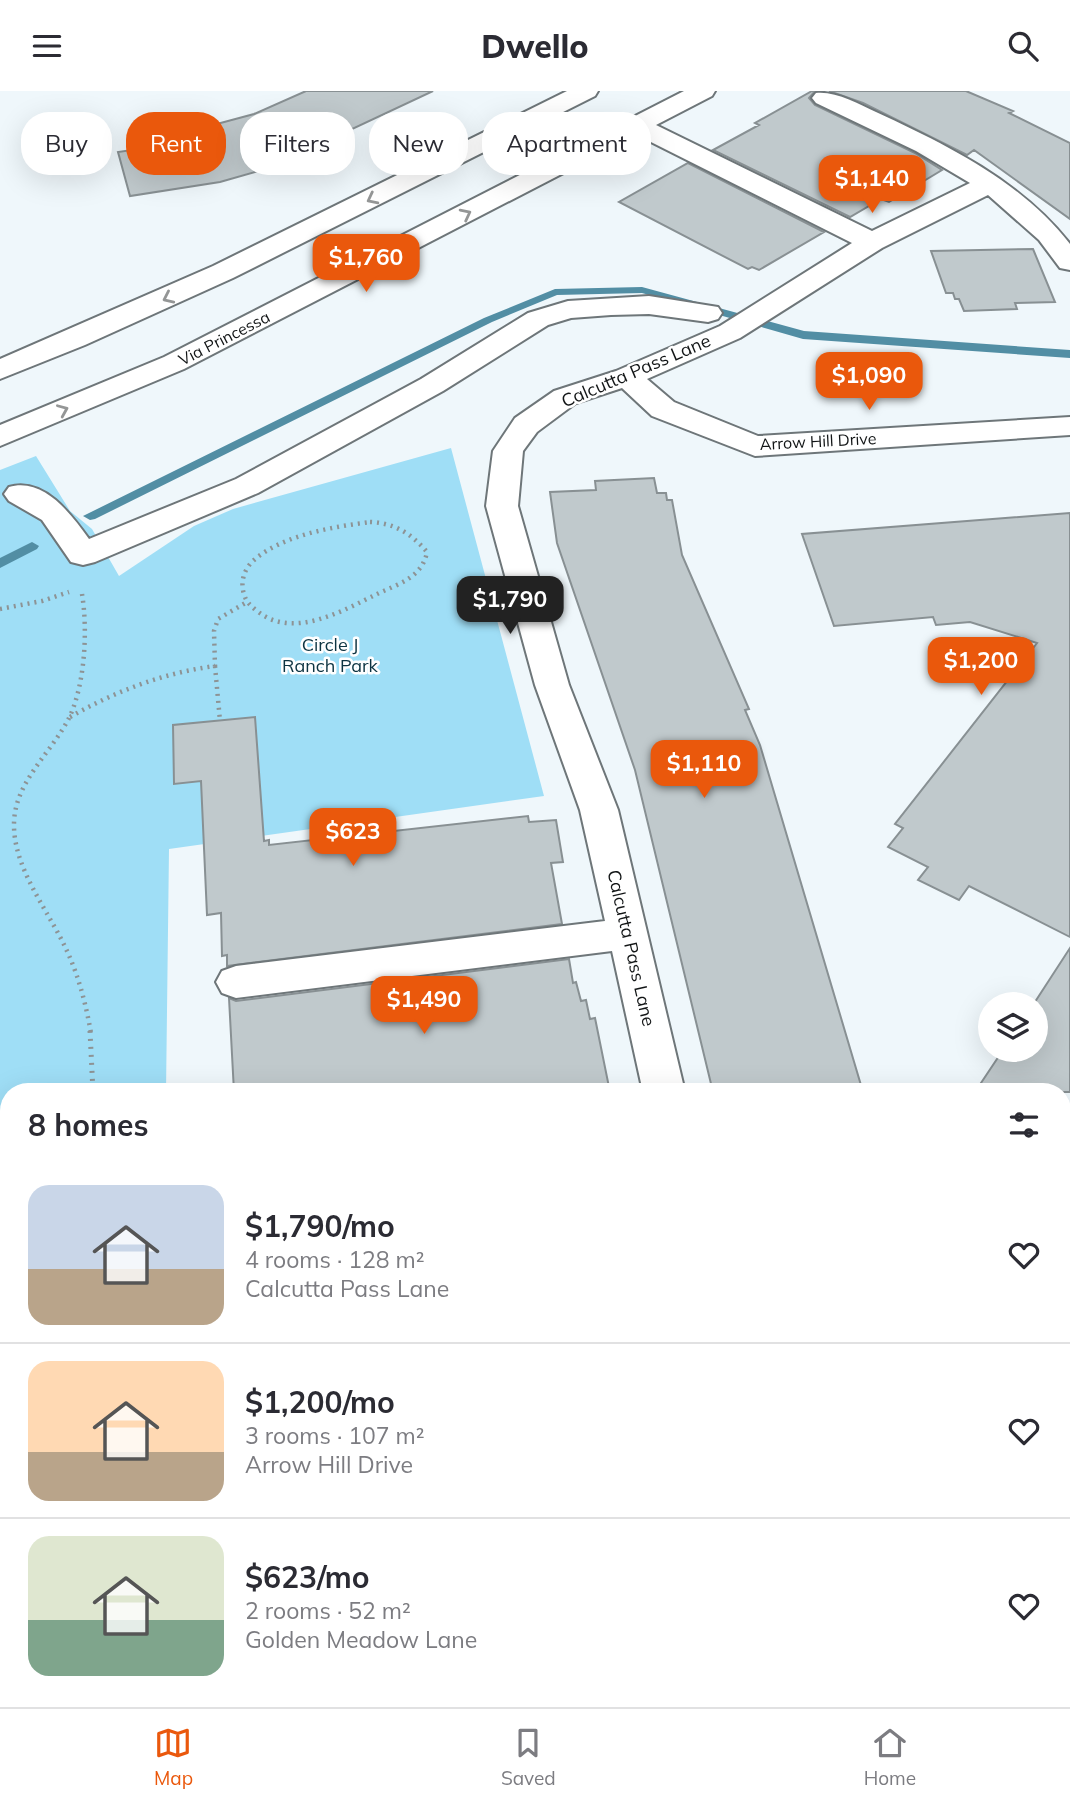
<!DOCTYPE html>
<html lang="en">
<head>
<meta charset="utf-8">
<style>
	:root { --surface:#fff; --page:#f7f7f7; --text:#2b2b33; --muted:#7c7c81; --line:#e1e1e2; --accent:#ea580c }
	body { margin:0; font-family:Mulish,sans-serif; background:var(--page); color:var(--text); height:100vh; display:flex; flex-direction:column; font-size:26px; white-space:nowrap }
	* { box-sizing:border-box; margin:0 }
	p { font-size:23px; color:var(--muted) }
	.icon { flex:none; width:38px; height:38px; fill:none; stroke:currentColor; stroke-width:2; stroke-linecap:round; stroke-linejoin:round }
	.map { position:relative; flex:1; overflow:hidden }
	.drawer { position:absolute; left:0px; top:992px; width:1071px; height:625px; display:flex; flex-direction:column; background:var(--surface); border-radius:28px 28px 0 0; box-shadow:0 7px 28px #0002 }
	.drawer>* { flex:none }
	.banner { position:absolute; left:21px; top:21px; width:700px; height:63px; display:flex; gap:14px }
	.tools { position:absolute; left:978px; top:901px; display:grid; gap:14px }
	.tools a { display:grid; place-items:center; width:70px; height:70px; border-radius:50%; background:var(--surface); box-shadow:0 7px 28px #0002; font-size:35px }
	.price { position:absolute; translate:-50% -60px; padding:0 16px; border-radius:14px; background:var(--accent); color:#fff; font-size:23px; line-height:46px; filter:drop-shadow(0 2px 4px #0008) }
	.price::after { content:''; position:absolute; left:50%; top:42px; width:21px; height:16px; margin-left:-10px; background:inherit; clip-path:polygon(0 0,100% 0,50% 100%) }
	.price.selected { background:#222; color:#fff }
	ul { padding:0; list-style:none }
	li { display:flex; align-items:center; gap:21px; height:175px; padding:0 28px }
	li+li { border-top:2px solid var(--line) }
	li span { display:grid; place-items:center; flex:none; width:196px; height:140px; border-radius:21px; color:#555 }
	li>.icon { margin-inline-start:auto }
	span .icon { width:84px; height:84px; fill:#fffc; stroke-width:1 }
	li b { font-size:30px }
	h2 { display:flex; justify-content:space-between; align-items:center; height:84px; padding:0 28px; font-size:30px }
	.pill { padding:0 24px; border-radius:28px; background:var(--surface); box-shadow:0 7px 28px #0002; font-size:24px; line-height:63px }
	.pill.selected { background:var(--accent); color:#fff }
	header { display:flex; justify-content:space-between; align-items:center; height:91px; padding:0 28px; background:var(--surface); font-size:32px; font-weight:800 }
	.menu { display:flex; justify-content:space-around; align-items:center; height:98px; border-top:2px solid var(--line); background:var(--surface); font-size:19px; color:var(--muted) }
	.menu a { display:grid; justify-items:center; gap:4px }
	.menu .selected { color:var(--accent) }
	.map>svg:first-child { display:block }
</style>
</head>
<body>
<header><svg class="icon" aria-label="menu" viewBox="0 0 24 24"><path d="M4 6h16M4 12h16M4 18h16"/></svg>Dwello<svg class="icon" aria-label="search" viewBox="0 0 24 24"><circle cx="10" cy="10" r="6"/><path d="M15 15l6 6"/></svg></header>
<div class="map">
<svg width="1070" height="1616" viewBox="0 0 1070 1616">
	<rect width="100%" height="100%" fill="#eff7fb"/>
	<path fill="#9fdef6" d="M 451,357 L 544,705 L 169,758 L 166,1001 L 9,1001 L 9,1608 L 159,1608 L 159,1616 L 0,1616 L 0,379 L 36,365 L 70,420 L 92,438 L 119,485 L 194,435 L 233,418 Z"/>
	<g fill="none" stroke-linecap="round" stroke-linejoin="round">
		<path fill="#528ea4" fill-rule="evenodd" d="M 642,196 L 804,240 L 1070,259 L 1070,267 L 803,248 L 642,202 L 557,204 L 492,231 L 95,428 L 90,429 L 83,425 L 484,227 L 555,198 Z
			M 32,451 L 39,455 L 37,458 L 0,477 L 0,467 Z"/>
	</g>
	<path fill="#c0c9cc" stroke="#889093" stroke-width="2" d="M 306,0 L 433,0 L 337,45 L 339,57 L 220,91 L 130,105 L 118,61 L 207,48 L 198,38 L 254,23 Z
		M 812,0 L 815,0 L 809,7 L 815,14 L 915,62 L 942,79 L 889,111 L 881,108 L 850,126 L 713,59 L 759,34 L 755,32 Z
		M 829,0 L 966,0 L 1013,20 L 1009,22 L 1070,52 L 1070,128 L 974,59 L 967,64 L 863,12 Z
		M 688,72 L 824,141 L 759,179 L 752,176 L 748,178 L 619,111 Z
		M 1033,158 L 1055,211 L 1015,212 L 1017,218 L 964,220 L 959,208 L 955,208 L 953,202 L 946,202 L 931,160 Z
		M 654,387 L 657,402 L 666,402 L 667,409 L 672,409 L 682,464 L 749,618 L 745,619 L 760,654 L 863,1001 L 713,1001 L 635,679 L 557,452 L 550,401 L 596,399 L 595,390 Z
		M 1070,422 L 1070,846 L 969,795 L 959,809 L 918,789 L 928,776 L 888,756 L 903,737 L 895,733 L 1037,552 L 970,531 L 936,534 L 933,526 L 834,535 L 802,443 Z
		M 255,626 L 264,750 L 269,749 L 269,754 L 528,725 L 529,731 L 556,729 L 563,771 L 551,772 L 562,833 L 227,875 L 227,864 L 222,865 L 221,822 L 207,824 L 201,690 L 174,693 L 173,634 Z
		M 1070,857 L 1070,1001 L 975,1001 L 1003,959 L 1036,959 L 1036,914 L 1033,914 Z
		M 569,868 L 573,892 L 576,891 L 581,910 L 586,909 L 590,928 L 595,927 L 610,1001 L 234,1001 L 229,907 L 236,910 Z"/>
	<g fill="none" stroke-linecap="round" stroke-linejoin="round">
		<g stroke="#6e7679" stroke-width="4">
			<path id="minor" d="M 567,0 L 598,0 L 595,5 L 233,187 L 85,254 L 0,288 L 0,268 L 213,175 Z
				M 684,0 L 715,0 L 712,5 L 656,34 L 872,140 L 970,92 L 916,60 L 816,12 L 812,7 L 816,2 C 836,0 858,13 876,21 C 947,54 1021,90 1070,153 L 1070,179 L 1060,177 L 1039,149 L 988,104 L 882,157 L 740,247 L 647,288 L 674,311 L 758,345 L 1070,326 L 1070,344 L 755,365 L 652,325 L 622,297 L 576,312 L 537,341 L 523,360 L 518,415 L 569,594 L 618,719 L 685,1001 L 643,1001 L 612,860 L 236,907 L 222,902 L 216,891 L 222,880 L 236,875 L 605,830 L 580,719 L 535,594 L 486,415 L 493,360 L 515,327 L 554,300 L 616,280 L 720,235 L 852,152 L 637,44 L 184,278 L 0,355 L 0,334 L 164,266 Z
				M 649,205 L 718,216 L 722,222 L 718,228 L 708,231 L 649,223 L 611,224 L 571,227 L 548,234 L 443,300 L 258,402 L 95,471 L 83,474 L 71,471 L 42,429 L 9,410 L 4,403 L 9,396 C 44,386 71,423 89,448 L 236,388 L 421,288 L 528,222 L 568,210 Z"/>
		</g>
		<path stroke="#8d9395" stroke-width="4.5" stroke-dasharray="2 5" stroke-linecap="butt" d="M 370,431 C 394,432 411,442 427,461 C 422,487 398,493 377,503 C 342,520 293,549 257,520 C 251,515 246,511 244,503 C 240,491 244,478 254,469 C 283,444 332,436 370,431 Z
			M 82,503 C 88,539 85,596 68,629 C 50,663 15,691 14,732 C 13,778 49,820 67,860 C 79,886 86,914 91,942
			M 0,518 L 42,510 L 69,501
			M 215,575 L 220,630
			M 70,626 C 116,600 163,582 215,575 L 214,540 L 218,528 L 247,511"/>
		<path stroke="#8d9395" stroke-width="5" stroke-dasharray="2 6" stroke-linecap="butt" d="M 90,940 L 93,1001
			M 52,1616 L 54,1608"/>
		<use href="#minor" fill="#fff" fill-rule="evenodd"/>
	</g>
	<defs><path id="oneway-chevron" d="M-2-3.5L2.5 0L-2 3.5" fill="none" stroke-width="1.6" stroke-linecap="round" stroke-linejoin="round" transform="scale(1.75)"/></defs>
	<g stroke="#949696">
		<use href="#oneway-chevron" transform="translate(372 108) rotate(153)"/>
		<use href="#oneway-chevron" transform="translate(466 123) rotate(-27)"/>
		<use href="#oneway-chevron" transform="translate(168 207) rotate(155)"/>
		<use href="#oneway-chevron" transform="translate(63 319) rotate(-23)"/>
	</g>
	<g text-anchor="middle" stroke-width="5" stroke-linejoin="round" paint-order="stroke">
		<g font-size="16" fill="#121516" stroke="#fff">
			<text transform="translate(224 247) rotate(-27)" y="6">Via Princessa</text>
			<text transform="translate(818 350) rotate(-3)" y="6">Arrow Hill Drive</text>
		</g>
		<g font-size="18" fill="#121516" stroke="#fff">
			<text transform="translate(636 280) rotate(-23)" y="6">Calcutta Pass Lane</text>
			<text transform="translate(631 857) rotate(77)" y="6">Calcutta Pass Lane</text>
		</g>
		<g font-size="18" fill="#0d3442" stroke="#fff">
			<text x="330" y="560">Circle J<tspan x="330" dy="21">Ranch Park</tspan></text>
		</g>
	</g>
</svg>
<div class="tools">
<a><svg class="icon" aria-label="layers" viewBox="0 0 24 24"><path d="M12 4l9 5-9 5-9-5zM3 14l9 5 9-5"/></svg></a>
</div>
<b class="price" style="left:872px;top:124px">$1,140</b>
<b class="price" style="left:366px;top:203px">$1,760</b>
<b class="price" style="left:869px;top:321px">$1,090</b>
<b class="price selected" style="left:510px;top:545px">$1,790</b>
<b class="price" style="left:981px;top:606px">$1,200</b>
<b class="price" style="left:704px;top:709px">$1,110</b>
<b class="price" style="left:353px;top:777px">$623</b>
<b class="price" style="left:424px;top:945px">$1,490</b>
<div class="banner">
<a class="pill">Buy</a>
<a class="pill selected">Rent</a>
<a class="pill">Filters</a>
<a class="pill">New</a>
<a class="pill">Apartment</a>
</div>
<section class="drawer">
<h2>8 homes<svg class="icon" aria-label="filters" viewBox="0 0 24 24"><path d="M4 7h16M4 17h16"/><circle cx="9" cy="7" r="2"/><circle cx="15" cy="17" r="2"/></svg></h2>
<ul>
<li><span style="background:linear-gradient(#c9d6e8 60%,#b9a48a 0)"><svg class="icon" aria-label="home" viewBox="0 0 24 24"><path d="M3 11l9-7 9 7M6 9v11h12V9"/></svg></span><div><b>$1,790/mo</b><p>4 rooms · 128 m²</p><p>Calcutta Pass Lane</p></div><svg class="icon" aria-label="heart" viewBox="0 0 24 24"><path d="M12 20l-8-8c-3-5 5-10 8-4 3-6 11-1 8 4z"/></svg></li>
<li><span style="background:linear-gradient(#ffd9b3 65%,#b9a48a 0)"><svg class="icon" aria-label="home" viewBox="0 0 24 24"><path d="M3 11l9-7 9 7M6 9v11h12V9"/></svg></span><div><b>$1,200/mo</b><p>3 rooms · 107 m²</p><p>Arrow Hill Drive</p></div><svg class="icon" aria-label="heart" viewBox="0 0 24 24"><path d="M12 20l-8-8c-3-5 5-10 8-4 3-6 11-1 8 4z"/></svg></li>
<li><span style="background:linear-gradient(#dfe7d0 60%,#7fa58c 0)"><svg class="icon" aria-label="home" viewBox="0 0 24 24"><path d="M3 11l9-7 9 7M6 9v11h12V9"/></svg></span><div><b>$623/mo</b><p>2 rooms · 52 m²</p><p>Golden Meadow Lane</p></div><svg class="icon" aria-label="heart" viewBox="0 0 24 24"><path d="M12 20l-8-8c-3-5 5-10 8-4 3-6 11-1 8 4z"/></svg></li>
</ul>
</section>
</div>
<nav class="menu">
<a class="selected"><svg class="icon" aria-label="map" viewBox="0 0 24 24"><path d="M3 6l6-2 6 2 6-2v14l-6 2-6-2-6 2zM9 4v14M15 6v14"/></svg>Map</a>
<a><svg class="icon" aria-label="saved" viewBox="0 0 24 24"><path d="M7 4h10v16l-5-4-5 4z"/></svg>Saved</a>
<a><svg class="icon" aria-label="home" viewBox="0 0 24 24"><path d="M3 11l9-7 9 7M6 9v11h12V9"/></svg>Home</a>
</nav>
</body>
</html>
